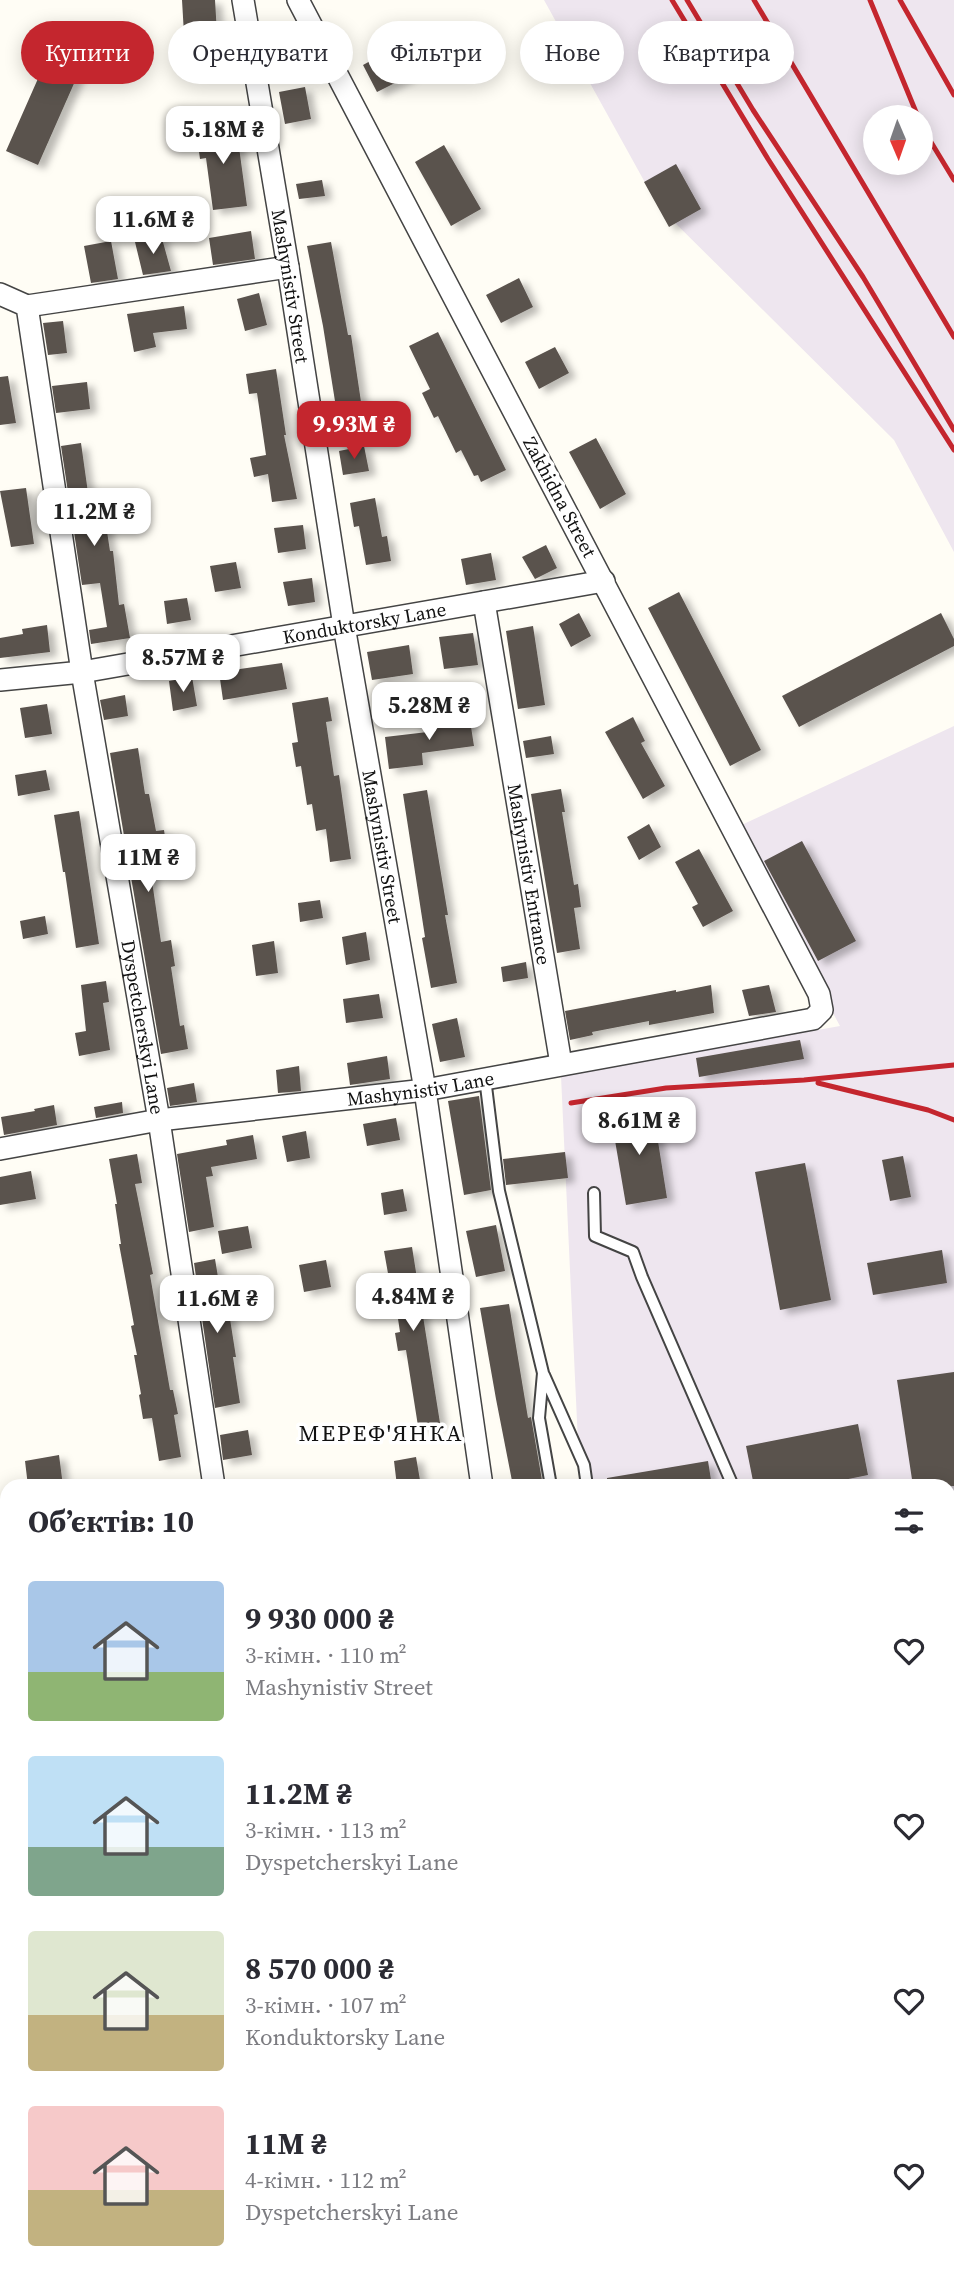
<!DOCTYPE html>
<html lang="uk">
<head>
<meta charset="utf-8">
<style>
	:root { --surface:#fff; --page:#f7f7f7; --text:#2b2b33; --muted:#7c7c81; --accent:#c4262e }
	body { margin:0; font-family:"Source Serif 4",serif; background:var(--page); color:var(--text); height:100vh; display:flex; flex-direction:column; font-size:26px; white-space:nowrap }
	* { box-sizing:border-box; margin:0 }
	p { font-size:23px; color:var(--muted) }
	.icon { flex:none; width:38px; height:38px; fill:none; stroke:currentColor; stroke-width:2; stroke-linecap:round; stroke-linejoin:round }
	.map { position:relative; flex:1; overflow:hidden }
	.panel { position:absolute; left:0px; top:1479px; width:956px; height:800px; display:flex; flex-direction:column; background:var(--surface); border-radius:21px 21px 0 0; box-shadow:0 4px 18px #0003 }
	.panel>* { flex:none }
	.banner { position:absolute; left:21px; top:21px; width:914px; height:63px; display:flex; gap:14px }
	.needle { width:46px; rotate:178deg }
	.fabs { position:absolute; left:863px; top:105px; display:grid; gap:14px }
	.fabs a { display:grid; place-items:center; width:70px; height:70px; border-radius:50%; background:var(--surface); box-shadow:0 4px 18px #0003; font-size:35px }
	.price { position:absolute; translate:-50% -60px; padding:0 16px; border-radius:14px; background:#fff; color:#222; font-size:23px; line-height:46px; filter:drop-shadow(0 2px 4px #0008) }
	.price::after { content:''; position:absolute; left:50%; top:42px; width:21px; height:16px; margin-left:-10px; background:inherit; clip-path:polygon(0 0,100% 0,50% 100%) }
	.price.on { background:var(--accent); color:#fff }
	ul { padding:0; list-style:none }
	li { display:flex; align-items:center; gap:21px; height:175px; padding:0 28px }
	li span { display:grid; place-items:center; flex:none; width:196px; height:140px; border-radius:7px; color:#555 }
	li>.icon { margin-inline-start:auto }
	span .icon { width:84px; height:84px; fill:#fffc; stroke-width:1 }
	li b { font-size:30px }
	h2 { display:flex; justify-content:space-between; align-items:center; height:84px; padding:0 28px; font-size:30px }
	.chip { padding:0 24px; border-radius:32px; background:var(--surface); box-shadow:0 4px 18px #0003; font-size:24px; line-height:63px }
	.chip.on { background:var(--accent); color:#fff }
	.map>svg:first-child { display:block }
</style>
</head>
<body>
<div class="map">
<svg width="954" height="2278" viewBox="0 0 954 2278">
	<defs>
		<filter id="shadow"><feDropShadow dx="7" dy="4.5" stdDeviation="3.5" flood-color="#0004"/></filter>
	</defs>
	<rect width="100%" height="100%" fill="#fffdf5"/>
	<path fill="#eee6ef" fill-rule="evenodd" d="M 544,0 L 954,0 L 954,552 L 894,440 L 658,206 ZM 875,117 L 920,117 L 920,163 L 875,163 Z
		M 954,726 L 954,1707 L 949,1707 L 948,1486 L 580,1486 L 561,1076 L 840,1026 L 733,829 Z"/>
	<path fill="#e6f2cf" d="M 954,1744 L 954,1855 L 949,1856 L 948,1745 Z"/>
	<path fill="#5a524d" filter="url(#shadow)" d="M 182,0 L 215,0 L 218,50 L 185,51 Z
		M 63,22 L 95,36 L 38,165 L 6,151 Z
		M 394,48 L 409,76 L 377,92 L 363,65 Z
		M 305,87 L 311,119 L 285,124 L 279,92 Z
		M 236,125 L 247,206 L 213,210 L 206,158 L 200,159 L 196,130 Z
		M 444,145 L 481,209 L 451,226 L 415,162 Z
		M 676,164 L 701,209 L 669,227 L 644,182 Z
		M 322,180 L 325,196 L 299,199 L 296,184 Z
		M 251,231 L 255,259 L 213,265 L 209,238 Z
		M 161,235 L 171,271 L 143,275 L 135,242 Z
		M 111,241 L 118,279 L 91,283 L 84,246 Z
		M 331,242 L 348,335 L 351,335 L 363,415 L 338,420 L 323,326 L 307,246 Z
		M 519,278 L 533,307 L 501,323 L 486,295 Z
		M 259,293 L 267,325 L 245,331 L 237,299 Z
		M 184,306 L 187,329 L 153,333 L 156,347 L 134,352 L 127,314 Z
		M 63,321 L 67,353 L 48,355 L 43,323 Z
		M 438,332 L 506,470 L 481,482 L 478,475 L 474,476 L 461,450 L 456,453 L 438,416 L 434,418 L 422,393 L 430,389 L 409,346 Z
		M 555,347 L 569,373 L 539,389 L 525,362 Z
		M 276,369 L 286,435 L 284,435 L 297,499 L 272,502 L 268,474 L 254,477 L 250,458 L 266,455 L 257,393 L 249,394 L 246,374 Z
		M 8,376 L 16,423 L 0,425 L 0,377 Z
		M 87,382 L 90,409 L 56,413 L 52,386 Z
		M 596,438 L 626,494 L 600,509 L 569,452 Z
		M 81,443 L 91,514 L 104,512 L 110,551 L 113,551 L 119,605 L 124,604 L 130,638 L 91,644 L 89,630 L 107,627 L 100,583 L 82,585 L 61,446 Z
		M 364,446 L 369,471 L 343,475 L 339,451 Z
		M 26,488 L 34,544 L 11,547 L 0,491 Z
		M 375,498 L 382,537 L 387,536 L 391,561 L 366,565 L 359,526 L 354,527 L 350,503 Z
		M 303,525 L 306,549 L 278,553 L 274,528 Z
		M 546,545 L 557,568 L 535,579 L 522,557 Z
		M 491,553 L 496,580 L 466,585 L 461,559 Z
		M 236,562 L 241,588 L 215,592 L 210,566 Z
		M 312,578 L 315,602 L 288,606 L 283,582 Z
		M 679,592 L 761,750 L 730,766 L 648,608 Z
		M 187,598 L 191,620 L 167,624 L 164,601 Z
		M 579,613 L 591,636 L 571,647 L 559,624 Z
		M 941,613 L 954,639 L 954,646 L 799,727 L 782,696 Z
		M 47,625 L 50,652 L 0,658 L 0,638 L 23,634 L 22,629 Z
		M 533,626 L 545,705 L 518,709 L 506,631 Z
		M 473,633 L 478,665 L 444,669 L 439,637 Z
		M 409,645 L 413,674 L 372,680 L 367,652 Z
		M 282,663 L 287,689 L 223,700 L 219,672 Z
		M 192,677 L 197,706 L 173,711 L 169,681 Z
		M 125,695 L 128,716 L 104,720 L 100,700 Z
		M 328,697 L 332,721 L 326,722 L 334,776 L 339,775 L 351,859 L 330,862 L 326,829 L 316,831 L 312,804 L 307,805 L 301,766 L 296,767 L 292,743 L 298,742 L 292,703 Z
		M 47,704 L 52,734 L 25,738 L 20,708 Z
		M 469,714 L 474,746 L 422,753 L 423,765 L 389,769 L 385,737 L 436,731 L 434,719 Z
		M 633,717 L 645,741 L 641,743 L 665,786 L 643,799 L 605,732 Z
		M 551,736 L 554,754 L 526,758 L 523,741 Z
		M 138,748 L 145,794 L 149,794 L 156,831 L 164,830 L 168,857 L 149,861 L 161,942 L 171,940 L 175,966 L 171,967 L 180,1026 L 184,1025 L 188,1049 L 161,1054 L 110,753 Z
		M 46,770 L 50,790 L 18,796 L 15,775 Z
		M 561,789 L 565,812 L 562,812 L 574,885 L 578,884 L 581,907 L 574,908 L 580,949 L 557,953 L 531,794 Z
		M 427,790 L 448,915 L 445,915 L 457,983 L 431,988 L 422,938 L 425,937 L 403,794 Z
		M 79,811 L 99,944 L 76,948 L 65,872 L 63,872 L 54,815 Z
		M 649,824 L 661,847 L 639,860 L 627,837 Z
		M 802,841 L 856,941 L 818,961 L 764,861 Z
		M 699,849 L 733,911 L 703,927 L 692,907 L 698,904 L 675,862 Z
		M 320,900 L 323,918 L 300,922 L 298,903 Z
		M 45,916 L 48,934 L 23,939 L 20,921 Z
		M 366,932 L 370,960 L 346,965 L 342,937 Z
		M 274,941 L 278,973 L 256,976 L 252,945 Z
		M 526,962 L 528,978 L 503,982 L 501,967 Z
		M 106,981 L 109,1002 L 103,1003 L 110,1050 L 79,1056 L 75,1033 L 86,1031 L 81,985 Z
		M 711,985 L 714,1013 L 649,1025 L 649,1021 L 592,1032 L 593,1035 L 570,1040 L 565,1011 L 676,990 L 676,992 Z
		M 769,985 L 776,1012 L 749,1016 L 742,990 Z
		M 379,994 L 383,1018 L 346,1023 L 343,999 Z
		M 457,1018 L 465,1057 L 440,1062 L 432,1024 Z
		M 800,1040 L 804,1059 L 699,1077 L 696,1058 Z
		M 387,1056 L 390,1079 L 350,1085 L 347,1063 Z
		M 299,1066 L 301,1091 L 278,1093 L 276,1070 Z
		M 194,1083 L 197,1102 L 170,1106 L 167,1088 Z
		M 479,1096 L 491,1190 L 464,1195 L 448,1101 Z
		M 122,1102 L 123,1113 L 96,1118 L 94,1107 Z
		M 54,1105 L 57,1125 L 4,1135 L 1,1117 L 35,1111 L 34,1109 Z
		M 653,1110 L 667,1198 L 626,1205 L 611,1117 Z
		M 396,1118 L 400,1140 L 367,1146 L 363,1124 Z
		M 306,1131 L 310,1158 L 287,1162 L 282,1136 Z
		M 253,1135 L 257,1159 L 211,1167 L 213,1176 L 206,1177 L 214,1227 L 189,1232 L 177,1154 L 227,1145 L 226,1140 Z
		M 565,1152 L 568,1178 L 506,1185 L 503,1159 Z
		M 137,1154 L 142,1183 L 135,1184 L 153,1274 L 150,1275 L 170,1390 L 173,1390 L 178,1414 L 174,1415 L 181,1457 L 159,1461 L 152,1418 L 143,1419 L 139,1395 L 141,1394 L 134,1355 L 137,1355 L 131,1326 L 134,1325 L 119,1244 L 121,1244 L 115,1204 L 117,1204 L 109,1159 Z
		M 903,1156 L 911,1197 L 890,1201 L 882,1160 Z
		M 805,1163 L 831,1300 L 780,1310 L 755,1172 Z
		M 31,1171 L 36,1199 L 0,1205 L 0,1177 Z
		M 403,1189 L 407,1211 L 384,1215 L 381,1193 Z
		M 496,1225 L 505,1271 L 476,1277 L 466,1231 Z
		M 248,1226 L 252,1248 L 222,1254 L 218,1231 Z
		M 412,1247 L 440,1423 L 418,1426 L 406,1350 L 398,1351 L 395,1333 L 400,1332 L 392,1279 L 389,1279 L 384,1251 Z
		M 942,1250 L 947,1283 L 873,1295 L 867,1263 Z
		M 215,1259 L 222,1301 L 227,1300 L 236,1357 L 233,1357 L 240,1403 L 215,1408 L 194,1263 Z
		M 326,1260 L 331,1287 L 304,1292 L 299,1265 Z
		M 509,1304 L 528,1418 L 531,1417 L 543,1486 L 513,1486 L 496,1399 L 480,1308 Z
		M 954,1372 L 954,1486 L 913,1486 L 897,1380 Z
		M 858,1424 L 868,1475 L 814,1486 L 754,1486 L 746,1446 Z
		M 248,1430 L 252,1455 L 223,1460 L 220,1435 Z
		M 59,1455 L 63,1486 L 28,1486 L 25,1461 Z
		M 416,1457 L 421,1486 L 397,1486 L 394,1461 Z
		M 708,1461 L 712,1486 L 607,1486 L 607,1478 Z"/>
	<g fill="none" stroke-linecap="round" stroke-linejoin="round">
		<g stroke="#444" stroke-width="14">
			<path id="service" d="M 485,1078 L 499,1191 L 543,1373 L 539,1418 L 551,1486
				M 594,1193 L 595,1236 L 633,1252 L 642,1277 L 733,1486
				M 544,1375 L 584,1465 L 587,1486
				M 948,2256 L 954,2260"/>
		</g>
		<g stroke="#444" stroke-width="24">
			<g id="minor">
				<path id="s1" d="M 243,0 L 288,267 L 344,626 L 425,1090 L 482,1486"/>
				<path id="s2" d="M 0,294 L 27,306 L 82,672 L 159,1120 L 214,1486"/>
				<path d="M 27,306 L 288,267"/>
				<path id="s3" d="M 484,602 L 561,1064"/>
				<path id="s4" d="M 0,680 L 82,672 L 604,581"/>
				<path id="s5" d="M 0,1149 L 159,1120 L 425,1090 L 813,1019 L 822,1010 L 819,994 L 298,0"/>
				<path d="M 0,1624 L 7,1623"/>
				<path d="M 0,1789 L 7,1802"/>
				<path d="M 0,2186 L 7,2198"/>
				<path d="M 50,2272 L 54,2278"/>
				<path d="M 275,2272 L 278,2278"/>
				<path d="M 605,2272 L 606,2278"/>
			</g>
		</g>
		<use href="#service" stroke="#fff" stroke-width="10"/>
		<use href="#minor" stroke="#fff" stroke-width="21"/>
		<path stroke="#c4262e" stroke-width="5" d="M 672,0 L 768,159 L 954,450
			M 687,0 L 753,110 L 863,277 L 954,430
			M 754,0 L 954,337
			M 870,0 L 918,117
			M 900,0 L 954,95
			M 920,124 L 954,180
			M 818,1083 L 928,1110 L 954,1120
			M 571,1103 L 666,1088 L 804,1080 L 954,1065"/>
	</g>
	<g text-anchor="middle" stroke-width="7" stroke-linejoin="round" paint-order="stroke">
		<g font-size="19" fill="#111" stroke="#fff">
			<text dy="7" stroke="none"><textPath href="#s1" startOffset="290">Mashynistiv Street</textPath></text>
			<text transform="translate(560 497) rotate(62)" y="7">Zakhidna Street</text>
			<text dy="7" stroke="none"><textPath href="#s4" startOffset="369">Konduktorsky Lane</textPath></text>
			<text dy="7" stroke="none"><textPath href="#s1" startOffset="858">Mashynistiv Street</textPath></text>
			<text dy="7" stroke="none"><textPath href="#s3" startOffset="276">Mashynistiv Entrance</textPath></text>
			<text dy="7" stroke="none"><textPath href="#s2" startOffset="760">Dyspetcherskyi Lane</textPath></text>
			<text dy="7" stroke="none"><textPath href="#s5" startOffset="425">Mashynistiv Lane</textPath></text>
		</g>
		<g font-size="23" letter-spacing="2" fill="#111" stroke="#fff">
			<text x="381" y="1441">МЕРЕФ'ЯНКА</text>
		</g>
	</g>
</svg>
<div class="fabs">
<a><svg class="needle" viewBox="-14 -14 28 28"><path d="M0-13l5 13h-10z" fill="#e53935"/><path d="M0 13l5-13h-10z" fill="#7c7c81"/></svg></a>
</div>
<b class="price" style="left:223px;top:166px">5.18M ₴</b>
<b class="price" style="left:153px;top:256px">11.6M ₴</b>
<b class="price on" style="left:354px;top:461px">9.93M ₴</b>
<b class="price" style="left:94px;top:548px">11.2M ₴</b>
<b class="price" style="left:183px;top:694px">8.57M ₴</b>
<b class="price" style="left:429px;top:742px">5.28M ₴</b>
<b class="price" style="left:148px;top:894px">11M ₴</b>
<b class="price" style="left:639px;top:1157px">8.61M ₴</b>
<b class="price" style="left:413px;top:1333px">4.84M ₴</b>
<b class="price" style="left:217px;top:1335px">11.6M ₴</b>
<div class="banner">
<a class="chip on">Купити</a>
<a class="chip">Орендувати</a>
<a class="chip">Фільтри</a>
<a class="chip">Нове</a>
<a class="chip">Квартира</a>
</div>
<section class="panel">
<h2>Об’єктів: 10<svg class="icon" aria-label="filters" viewBox="0 0 24 24"><path d="M4 7h16M4 17h16"/><circle cx="9" cy="7" r="2"/><circle cx="15" cy="17" r="2"/></svg></h2>
<ul>
<li><span style="background:linear-gradient(#a9c7e8 65%,#8fb573 0)"><svg class="icon" aria-label="home" viewBox="0 0 24 24"><path d="M3 11l9-7 9 7M6 9v11h12V9"/></svg></span><div><b>9 930 000 ₴</b><p>3-кімн. · 110 m²</p><p>Mashynistiv Street</p></div><svg class="icon" aria-label="heart" viewBox="0 0 24 24"><path d="M12 20l-8-8c-3-5 5-10 8-4 3-6 11-1 8 4z"/></svg></li>
<li><span style="background:linear-gradient(#bfe0f5 65%,#7fa58c 0)"><svg class="icon" aria-label="home" viewBox="0 0 24 24"><path d="M3 11l9-7 9 7M6 9v11h12V9"/></svg></span><div><b>11.2M ₴</b><p>3-кімн. · 113 m²</p><p>Dyspetcherskyi Lane</p></div><svg class="icon" aria-label="heart" viewBox="0 0 24 24"><path d="M12 20l-8-8c-3-5 5-10 8-4 3-6 11-1 8 4z"/></svg></li>
<li><span style="background:linear-gradient(#dfe7d0 60%,#c2b280 0)"><svg class="icon" aria-label="home" viewBox="0 0 24 24"><path d="M3 11l9-7 9 7M6 9v11h12V9"/></svg></span><div><b>8 570 000 ₴</b><p>3-кімн. · 107 m²</p><p>Konduktorsky Lane</p></div><svg class="icon" aria-label="heart" viewBox="0 0 24 24"><path d="M12 20l-8-8c-3-5 5-10 8-4 3-6 11-1 8 4z"/></svg></li>
<li><span style="background:linear-gradient(#f6c9c9 60%,#c2b280 0)"><svg class="icon" aria-label="home" viewBox="0 0 24 24"><path d="M3 11l9-7 9 7M6 9v11h12V9"/></svg></span><div><b>11M ₴</b><p>4-кімн. · 112 m²</p><p>Dyspetcherskyi Lane</p></div><svg class="icon" aria-label="heart" viewBox="0 0 24 24"><path d="M12 20l-8-8c-3-5 5-10 8-4 3-6 11-1 8 4z"/></svg></li>
</ul>
</section>
</div>
</body>
</html>
